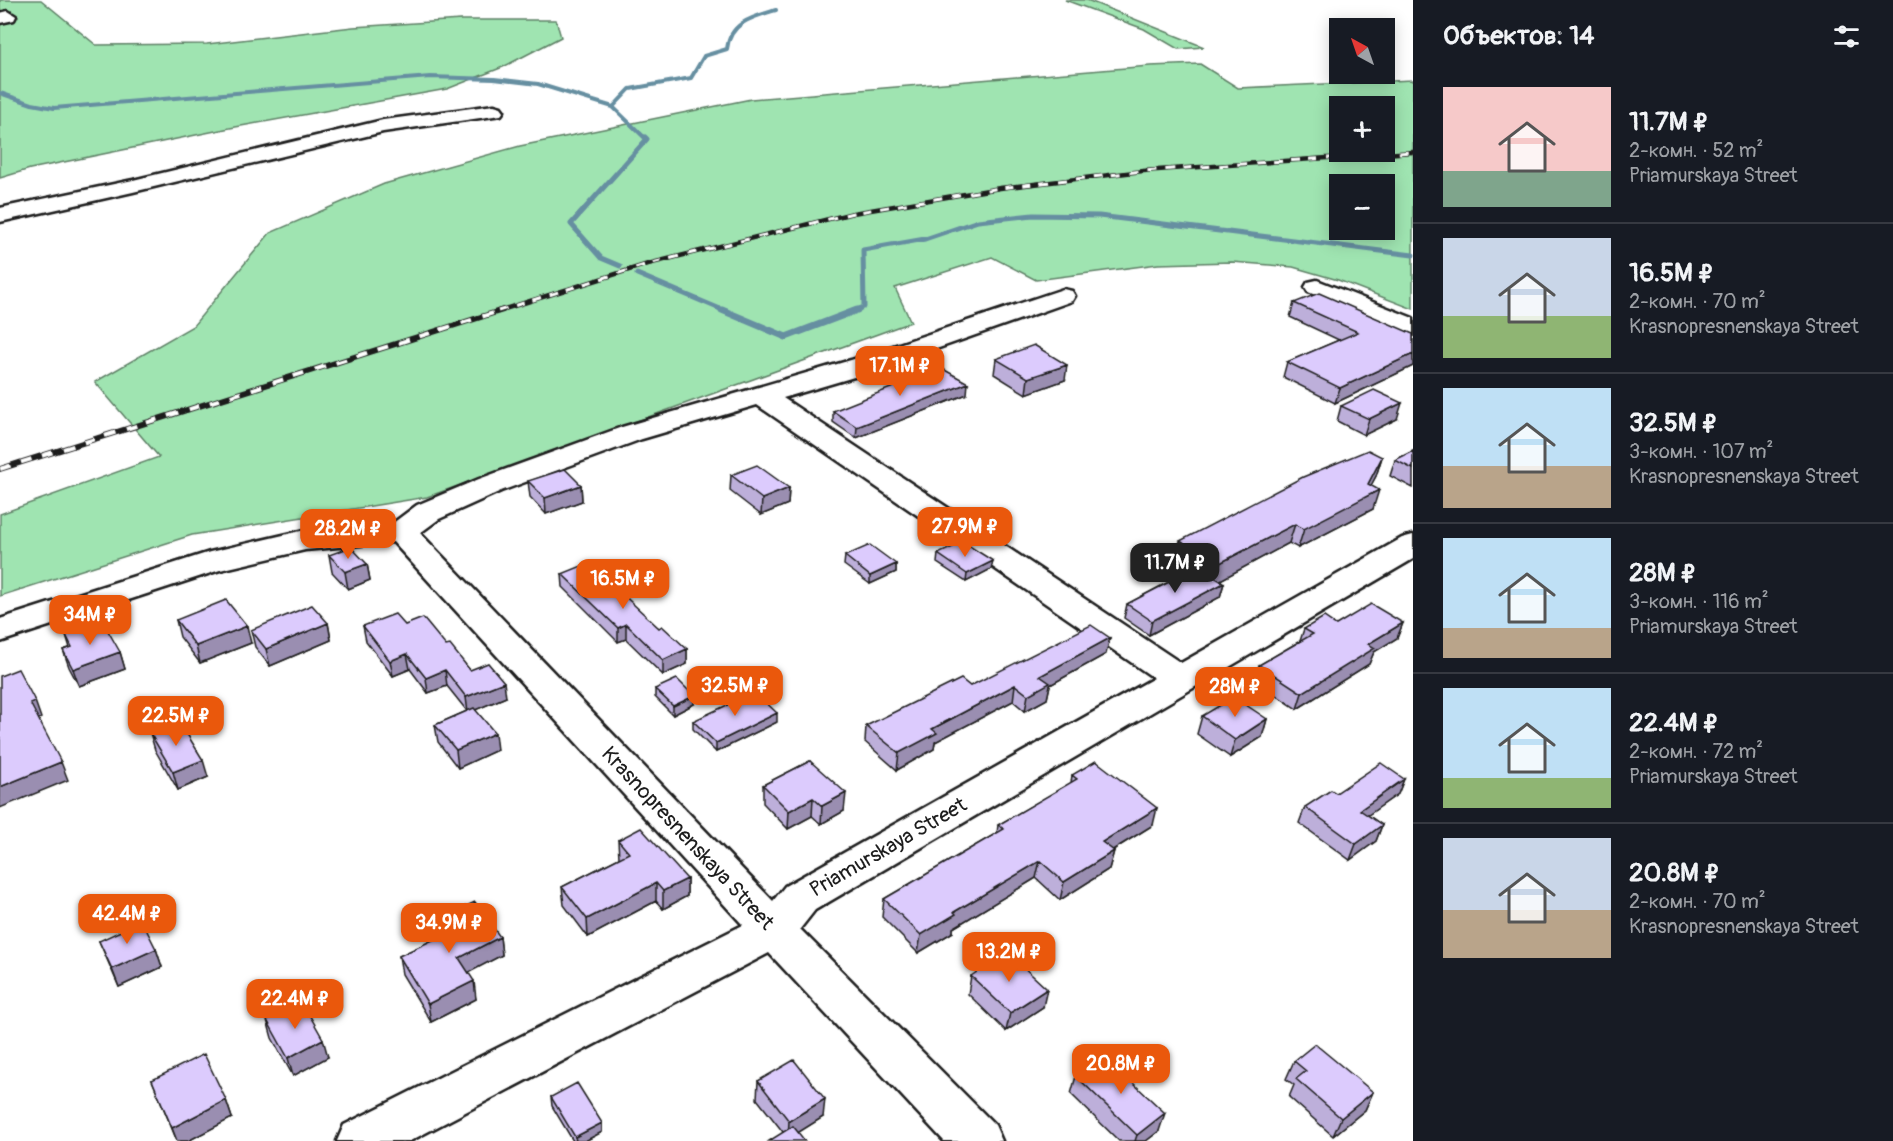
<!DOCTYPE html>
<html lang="ru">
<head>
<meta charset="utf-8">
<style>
	:root { --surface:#171b24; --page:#20242c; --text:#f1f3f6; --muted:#9ea1a6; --line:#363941; --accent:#ea580c }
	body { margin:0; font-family:Pangolin,sans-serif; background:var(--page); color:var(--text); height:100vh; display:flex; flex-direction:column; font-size:22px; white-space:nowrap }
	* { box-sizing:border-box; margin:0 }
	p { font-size:20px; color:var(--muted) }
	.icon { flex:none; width:33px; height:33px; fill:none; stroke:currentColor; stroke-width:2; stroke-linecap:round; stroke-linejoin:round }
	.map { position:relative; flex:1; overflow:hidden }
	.side { display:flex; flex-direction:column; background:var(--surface); width:480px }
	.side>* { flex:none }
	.needle { width:39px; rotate:320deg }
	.tools { position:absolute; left:1329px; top:18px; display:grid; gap:12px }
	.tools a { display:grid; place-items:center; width:66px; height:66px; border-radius:0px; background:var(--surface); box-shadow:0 3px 15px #0003; font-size:30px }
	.price { position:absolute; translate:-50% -51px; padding:0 14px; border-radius:12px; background:var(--accent); color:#fff; font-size:20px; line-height:39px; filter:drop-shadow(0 2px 3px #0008) }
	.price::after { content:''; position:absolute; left:50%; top:36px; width:18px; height:14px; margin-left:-9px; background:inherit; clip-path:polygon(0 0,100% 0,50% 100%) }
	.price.selected { background:#222; color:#fff }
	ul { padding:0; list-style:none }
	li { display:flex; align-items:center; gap:18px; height:150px; padding:0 30px }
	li+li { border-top:2px solid var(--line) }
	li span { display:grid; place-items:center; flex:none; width:168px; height:120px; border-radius:0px; color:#555 }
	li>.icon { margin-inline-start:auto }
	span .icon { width:72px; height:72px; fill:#fffc; stroke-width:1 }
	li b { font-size:26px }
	h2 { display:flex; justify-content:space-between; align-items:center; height:72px; padding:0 30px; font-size:26px }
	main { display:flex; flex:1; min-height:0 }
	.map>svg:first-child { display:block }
</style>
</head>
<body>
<main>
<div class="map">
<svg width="1413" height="1141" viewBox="0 0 1413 1141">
	<rect width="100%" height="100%" fill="#fff"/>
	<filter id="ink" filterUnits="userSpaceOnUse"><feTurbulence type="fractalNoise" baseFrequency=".0167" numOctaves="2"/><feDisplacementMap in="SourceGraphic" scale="12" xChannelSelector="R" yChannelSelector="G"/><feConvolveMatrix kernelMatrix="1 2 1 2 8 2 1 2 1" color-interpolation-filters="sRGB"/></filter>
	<g filter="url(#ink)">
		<path fill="#9fe4b1" stroke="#5e8066" stroke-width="1.5" fill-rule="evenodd" d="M 0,0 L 41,0 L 96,45 L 207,44 L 353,27 L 461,20 L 556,20 L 561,37 L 503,67 L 447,89 L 230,128 L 30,169 L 0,178 Z
			M 1065,0 L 1087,0 L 1204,47 L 1178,49 L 1144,29 Z
			M 1200,64 L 1238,88 L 1413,80 L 1413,309 L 1338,280 L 1293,267 L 1232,262 L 1158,264 L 1036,280 L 992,257 L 895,288 L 911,322 L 427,497 L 192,535 L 0,596 L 0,514 L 159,457 L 95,382 L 193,326 L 270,233 L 384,184 L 520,146 L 751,99 L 1150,66 ZM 1384,106 L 1384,152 L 1340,152 L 1340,106 ZM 1384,184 L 1384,230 L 1340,230 L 1340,184 Z"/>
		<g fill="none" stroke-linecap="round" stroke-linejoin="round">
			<path stroke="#668fa1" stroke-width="4" d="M 0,93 L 32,104 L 54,108 L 430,77 L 494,79 L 538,84 L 613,107 L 646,139
				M 613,107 L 630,89 L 691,78 L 704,56 L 727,49 C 730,22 753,17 776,10"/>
			<path stroke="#668fa1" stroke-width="5" d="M 620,266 L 601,258 L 571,224 L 647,139 L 645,137
				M 637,274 L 725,311
				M 853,311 L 864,307 L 863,250 L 925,239 L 978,221 L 1033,215 L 1099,216 L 1413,255"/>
			<path stroke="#668fa1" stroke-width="7" d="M 722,310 L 786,337 L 857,310"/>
			<g stroke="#1c1c1c" stroke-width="5">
				<path id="minor" d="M 8,11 L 16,16 L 14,20 L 0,23 L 0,13 Z
					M 494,105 L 501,107 L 504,111 L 501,115 L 383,132 L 133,192 L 0,222 L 0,208 L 133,180 L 383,120 Z
					M 1317,280 L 1413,318 L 1413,335 L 1308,292 L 1305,287 L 1308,282 Z
					M 1063,289 L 1072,291 L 1075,296 L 1072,301 L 871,372 L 783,398 L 1181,663 L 1402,538 L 1413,535 L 1413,559 L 815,910 L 800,929 L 995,1125 L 1002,1141 L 944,1141 L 769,953 L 410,1141 L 337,1141 L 344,1125 L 743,925 L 393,542 L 305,550 L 220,570 L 0,642 L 0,619 L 210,552 L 305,530 L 393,523 L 417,505 L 479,479 L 622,427 L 851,360 ZM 757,405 L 1154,678 L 785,886 L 773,901 L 420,533 L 439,519 L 501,491 L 642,439 Z"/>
			</g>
			<use href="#minor" fill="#fff" fill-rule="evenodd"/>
			<g stroke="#1c1c1c" stroke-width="4.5">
				<path id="rail-far1" d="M 498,311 L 648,264 L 853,213 L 1000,188 L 1143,171 L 1413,152"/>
			</g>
			<g stroke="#1c1c1c" stroke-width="6">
				<path id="rail" d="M 0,469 L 503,310"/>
			</g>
			<use href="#rail-far1" stroke="#fff" stroke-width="3" stroke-dasharray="9" stroke-linecap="butt"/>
			<use href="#rail" stroke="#fff" stroke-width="4" stroke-dasharray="11" stroke-linecap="butt"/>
		</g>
		<path fill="#bdafda" stroke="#1c1c1c" stroke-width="1.5" d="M 1294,303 L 1413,334 L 1413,366 L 1335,403 L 1283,377 L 1287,362 L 1339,340 L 1290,317 Z
			M 996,359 L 1065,380 L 1026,394 L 994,374 Z
			M 967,394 L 856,438 L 833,422 L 833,411 Z
			M 1341,406 L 1397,419 L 1364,435 L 1337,421 Z
			M 1413,451 L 1413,488 L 1390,476 L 1395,460 Z
			M 1382,457 L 1376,476 L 1371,485 L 1373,509 L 1298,548 L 1289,543 L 1220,580 L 1224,583 L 1220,597 L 1149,635 L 1124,618 L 1127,604 L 1191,570 L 1175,560 L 1180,541 Z
			M 731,475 L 789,488 L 788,504 L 761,515 L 730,491 Z
			M 528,481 L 581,485 L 582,501 L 546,514 L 530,497 Z
			M 938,554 L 991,569 L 966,582 L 937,563 Z
			M 329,555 L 367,564 L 370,580 L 348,589 L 332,572 Z
			M 845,556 L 896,564 L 896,572 L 870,584 L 844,565 Z
			M 562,574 L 659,628 L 687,649 L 687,664 L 663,675 L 626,639 L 618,642 L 563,587 Z
			M 176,620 L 251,643 L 200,663 L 180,637 Z
			M 328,623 L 331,640 L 270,666 L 255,647 L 251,630 Z
			M 1403,623 L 1397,638 L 1374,652 L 1369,664 L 1297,709 L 1255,681 L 1259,665 L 1300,641 L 1304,629 L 1336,625 Z
			M 405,625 L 446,646 L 470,670 L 506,697 L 475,710 L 497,750 L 458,768 L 438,742 L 435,725 L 467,711 L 447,686 L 428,693 L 410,669 L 393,676 L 366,641 L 363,626 Z
			M 66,635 L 120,652 L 125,669 L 79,686 L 69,667 L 63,650 L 70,648 Z
			M 1106,654 L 1050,685 L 1047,699 L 1025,711 L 1013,701 L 935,742 L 934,749 L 897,770 L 865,742 L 866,726 L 970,686 Z
			M 655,689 L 694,704 L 673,715 L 655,697 Z
			M 1202,716 L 1267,719 L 1262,737 L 1230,757 L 1197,734 Z
			M 693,721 L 777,722 L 716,752 L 693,729 Z
			M 150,733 L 208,777 L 178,790 L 155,750 Z
			M 810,761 L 844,811 L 821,824 L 812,816 L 788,829 L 763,803 L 763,785 Z
			M 1072,775 L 1153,825 L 1113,850 L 1114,851 L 1109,869 L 1060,900 L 1036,878 L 953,928 L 953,932 L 918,953 L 882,917 L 884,899 L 997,833 L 998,825 L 1071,783 Z
			M 1404,779 L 1398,794 L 1368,815 L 1382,825 L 1376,841 L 1350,860 L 1299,823 L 1305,807 L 1336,793 Z
			M 618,840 L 687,879 L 687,896 L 663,909 L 656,901 L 588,937 L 564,905 L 562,887 L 619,858 Z
			M 443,917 L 500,937 L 502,955 L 468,972 L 476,999 L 431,1022 L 402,974 L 399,956 L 446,934 Z
			M 99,941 L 156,949 L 162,967 L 119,987 Z
			M 971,976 L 1043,1007 L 1006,1031 L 968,994 Z
			M 267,1020 L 328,1057 L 293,1076 L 272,1038 Z
			M 1294,1061 L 1373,1092 L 1365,1110 L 1333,1136 L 1289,1097 L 1294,1085 L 1286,1079 Z
			M 1076,1076 L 1159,1131 L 1146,1141 L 1119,1141 L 1071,1094 Z
			M 152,1080 L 226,1100 L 232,1118 L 188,1141 L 177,1141 Z
			M 758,1081 L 823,1117 L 798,1132 L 783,1132 L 757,1099 Z
			M 551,1097 L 602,1123 L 602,1132 L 585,1141 L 573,1141 L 552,1106 Z"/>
		<path fill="#9a8eb1" stroke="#1c1c1c" stroke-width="1.5" d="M 1413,354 L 1413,366 L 1335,403 L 1340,388 Z
			M 1067,365 L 1065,380 L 1026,394 L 1028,378 Z
			M 968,383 L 967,394 L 856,438 L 857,427 Z
			M 1402,403 L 1397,419 L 1364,435 L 1369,419 Z
			M 1382,457 L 1376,476 L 1365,497 L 1379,490 L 1373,509 L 1298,548 L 1304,529 L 1368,484 Z
			M 581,485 L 582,501 L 546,514 L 545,498 Z
			M 789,488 L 788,504 L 761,515 L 762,499 Z
			M 1295,524 L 1289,543 L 1213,584 L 1218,564 Z
			M 993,561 L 991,569 L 966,582 L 967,574 Z
			M 367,564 L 370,580 L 348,589 L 345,572 Z
			M 896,564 L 896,572 L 870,584 L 870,576 Z
			M 1224,583 L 1220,597 L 1149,635 L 1152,621 Z
			M 328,623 L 331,640 L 270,666 L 266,649 Z
			M 1403,623 L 1397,638 L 1374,652 L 1369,664 L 1297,709 L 1302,693 L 1368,644 Z
			M 626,624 L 626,639 L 618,642 L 618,628 Z
			M 247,626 L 251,643 L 200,663 L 196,646 Z
			M 1110,638 L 1106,654 L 1050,685 L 1047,699 L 1025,711 L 1028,695 L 1040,676 Z
			M 687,649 L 687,664 L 663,675 L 663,660 Z
			M 120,652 L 125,669 L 79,686 L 73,669 Z
			M 407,654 L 410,669 L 393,676 L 390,661 Z
			M 445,670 L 447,686 L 428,693 L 426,678 Z
			M 504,682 L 506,697 L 468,713 L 466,697 Z
			M 1015,685 L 1013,701 L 935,742 L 934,749 L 897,770 L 899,753 L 932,729 Z
			M 694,696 L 694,704 L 673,715 L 673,706 Z
			M 35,701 L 41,718 L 36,720 L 30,703 Z
			M 777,713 L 777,722 L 716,752 L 716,743 Z
			M 1267,719 L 1262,737 L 1230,757 L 1235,740 Z
			M 495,733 L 497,750 L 458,768 L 456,750 Z
			M 203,760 L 208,777 L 178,790 L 173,772 Z
			M 61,762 L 68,780 L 0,808 L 0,787 Z
			M 1404,779 L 1398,794 L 1354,825 L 1360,810 Z
			M 846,793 L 844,811 L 821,824 L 822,806 Z
			M 813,798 L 812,816 L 788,829 L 789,811 Z
			M 1157,808 L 1153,825 L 1098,859 L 1102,842 Z
			M 1382,825 L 1376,841 L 1350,860 L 1356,844 Z
			M 1114,851 L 1109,869 L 1060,900 L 1064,882 Z
			M 1040,861 L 1036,878 L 953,928 L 953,932 L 918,953 L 921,935 L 954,912 Z
			M 687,879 L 687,896 L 663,909 L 663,891 Z
			M 656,883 L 656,901 L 588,937 L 587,919 Z
			M 500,937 L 502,955 L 462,976 L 459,958 Z
			M 156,949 L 162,967 L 119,987 L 112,969 Z
			M 474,981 L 476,999 L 431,1022 L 428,1004 Z
			M 1047,989 L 1043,1007 L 1006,1031 L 1010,1013 Z
			M 323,1039 L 328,1057 L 293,1076 L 288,1058 Z
			M 1373,1092 L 1365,1110 L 1333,1136 L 1341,1118 Z
			M 825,1099 L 823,1117 L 788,1139 L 789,1121 Z
			M 226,1100 L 232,1118 L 188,1141 L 177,1141 L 172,1128 Z
			M 1165,1113 L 1159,1131 L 1146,1141 L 1135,1141 L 1137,1135 Z
			M 602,1123 L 602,1132 L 585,1141 L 576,1141 L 575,1137 Z"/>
		<path fill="#dccbfd" stroke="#1c1c1c" stroke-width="1.5" d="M 1319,293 L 1413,334 L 1413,354 L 1340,388 L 1287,362 L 1358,332 L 1294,303 Z
			M 1034,345 L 1067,365 L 1028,378 L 996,359 Z
			M 941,368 L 968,383 L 857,427 L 833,411 Z
			M 1374,390 L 1402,403 L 1369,419 L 1341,406 Z
			M 1368,450 L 1382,457 L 1368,484 L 1379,490 L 1304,529 L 1295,524 L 1218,564 L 1180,541 L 1303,477 Z
			M 1413,451 L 1413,469 L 1395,460 Z
			M 757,465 L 789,488 L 762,499 L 731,475 Z
			M 565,469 L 581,485 L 545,498 L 528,481 Z
			M 963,542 L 993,561 L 967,574 L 938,554 Z
			M 870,545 L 896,564 L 870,576 L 845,556 Z
			M 351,547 L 367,564 L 345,572 L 329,555 Z
			M 589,563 L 659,628 L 662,626 L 687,649 L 663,660 L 626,624 L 618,628 L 562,574 Z
			M 1198,567 L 1224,583 L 1152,621 L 1127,604 Z
			M 226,600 L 247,626 L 196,646 L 176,620 Z
			M 1371,604 L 1403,623 L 1368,644 L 1375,648 L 1302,693 L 1259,665 L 1313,634 L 1304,629 L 1324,617 L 1336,625 Z
			M 312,605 L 328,623 L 266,649 L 251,630 Z
			M 395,614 L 405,625 L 423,618 L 446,646 L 450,645 L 470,670 L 488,663 L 504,682 L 466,697 L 445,670 L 426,678 L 407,654 L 390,661 L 363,626 Z
			M 103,622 L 120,652 L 73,669 L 63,650 L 72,647 L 66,635 Z
			M 1091,625 L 1110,638 L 1040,676 L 1050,683 L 1028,695 L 1015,685 L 932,729 L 937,733 L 899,753 L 866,726 L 961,679 L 970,686 Z
			M 18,669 L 35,701 L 30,703 L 61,762 L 0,787 L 0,676 Z
			M 677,679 L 694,696 L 673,706 L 655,689 Z
			M 755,692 L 777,713 L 716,743 L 693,721 Z
			M 1234,697 L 1267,719 L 1235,740 L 1202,716 Z
			M 474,708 L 495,733 L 456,750 L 435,725 Z
			M 179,721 L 203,760 L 173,772 L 150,733 Z
			M 810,761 L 846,793 L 822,806 L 813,798 L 789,811 L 763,785 Z
			M 1096,761 L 1157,808 L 1102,842 L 1114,851 L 1064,882 L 1040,861 L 954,912 L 956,914 L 921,935 L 884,899 L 1004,829 L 998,825 L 1077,779 L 1072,775 Z
			M 1381,763 L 1404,779 L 1360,810 L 1382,825 L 1356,844 L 1305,807 L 1331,790 L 1336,793 Z
			M 641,828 L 687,879 L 663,891 L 656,883 L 587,919 L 562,887 L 629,853 L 618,840 Z
			M 475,902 L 500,937 L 459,958 L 474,981 L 428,1004 L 399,956 L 452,931 L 443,917 Z
			M 142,921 L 156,949 L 112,969 L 99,941 Z
			M 1007,952 L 1047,989 L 1010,1013 L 971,976 Z
			M 302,1002 L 323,1039 L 288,1058 L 267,1020 Z
			M 1315,1044 L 1373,1092 L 1341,1118 L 1296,1079 L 1306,1071 L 1294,1061 Z
			M 204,1054 L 226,1100 L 172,1128 L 152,1080 Z
			M 1104,1056 L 1165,1113 L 1137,1135 L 1076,1076 Z
			M 794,1060 L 825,1099 L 789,1121 L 758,1081 Z
			M 577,1083 L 602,1123 L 575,1137 L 551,1097 Z
			M 793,1126 L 805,1141 L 769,1141 Z"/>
	</g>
	<g text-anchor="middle" stroke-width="6" stroke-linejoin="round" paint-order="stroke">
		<g font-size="21" fill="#1c1c1c" stroke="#fff">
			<text transform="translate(688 838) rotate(47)" y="7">Krasnopresnenskaya Street</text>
			<text transform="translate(888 847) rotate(-30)" y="7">Priamurskaya Street</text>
		</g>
	</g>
</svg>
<div class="tools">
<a><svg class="needle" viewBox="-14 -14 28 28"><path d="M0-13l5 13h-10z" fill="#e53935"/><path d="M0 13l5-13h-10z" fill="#9ea1a6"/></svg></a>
<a>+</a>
<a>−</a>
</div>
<b class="price" style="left:900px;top:397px">17.1M ₽</b>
<b class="price" style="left:965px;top:558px">27.9M ₽</b>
<b class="price" style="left:348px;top:560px">28.2M ₽</b>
<b class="price selected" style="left:1175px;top:594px">11.7M ₽</b>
<b class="price" style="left:623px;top:610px">16.5M ₽</b>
<b class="price" style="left:90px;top:646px">34M ₽</b>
<b class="price" style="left:735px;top:717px">32.5M ₽</b>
<b class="price" style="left:1235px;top:718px">28M ₽</b>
<b class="price" style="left:176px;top:747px">22.5M ₽</b>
<b class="price" style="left:127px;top:945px">42.4M ₽</b>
<b class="price" style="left:449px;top:954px">34.9M ₽</b>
<b class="price" style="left:1009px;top:983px">13.2M ₽</b>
<b class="price" style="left:295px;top:1030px">22.4M ₽</b>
<b class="price" style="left:1121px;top:1095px">20.8M ₽</b>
</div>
<section class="side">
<h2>Объектов: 14<svg class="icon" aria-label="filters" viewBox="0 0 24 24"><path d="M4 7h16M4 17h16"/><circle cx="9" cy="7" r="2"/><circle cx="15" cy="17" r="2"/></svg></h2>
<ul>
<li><span style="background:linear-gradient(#f6c9c9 70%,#7fa58c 0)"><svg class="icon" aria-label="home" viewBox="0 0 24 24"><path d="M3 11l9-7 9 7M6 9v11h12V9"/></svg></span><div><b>11.7M ₽</b><p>2-комн. · 52 m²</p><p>Priamurskaya Street</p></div></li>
<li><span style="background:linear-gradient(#c9d6e8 65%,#8fb573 0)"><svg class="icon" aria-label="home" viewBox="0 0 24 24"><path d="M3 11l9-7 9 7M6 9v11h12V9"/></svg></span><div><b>16.5M ₽</b><p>2-комн. · 70 m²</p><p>Krasnopresnenskaya Street</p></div></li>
<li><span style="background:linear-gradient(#bfe0f5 65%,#b9a48a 0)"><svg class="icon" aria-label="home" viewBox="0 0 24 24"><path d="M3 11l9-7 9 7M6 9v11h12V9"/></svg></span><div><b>32.5M ₽</b><p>3-комн. · 107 m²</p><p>Krasnopresnenskaya Street</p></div></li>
<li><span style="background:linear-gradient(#bfe0f5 75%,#b9a48a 0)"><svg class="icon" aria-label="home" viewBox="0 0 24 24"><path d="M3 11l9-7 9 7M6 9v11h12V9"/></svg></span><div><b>28M ₽</b><p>3-комн. · 116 m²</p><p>Priamurskaya Street</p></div></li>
<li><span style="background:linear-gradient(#bfe0f5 75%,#8fb573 0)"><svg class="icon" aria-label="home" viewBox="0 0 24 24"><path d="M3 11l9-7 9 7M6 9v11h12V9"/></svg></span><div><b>22.4M ₽</b><p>2-комн. · 72 m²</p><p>Priamurskaya Street</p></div></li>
<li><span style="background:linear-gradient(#c9d6e8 60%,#b9a48a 0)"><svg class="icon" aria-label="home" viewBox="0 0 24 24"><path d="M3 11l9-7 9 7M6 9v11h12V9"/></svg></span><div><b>20.8M ₽</b><p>2-комн. · 70 m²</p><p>Krasnopresnenskaya Street</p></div></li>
</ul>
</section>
</main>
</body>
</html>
